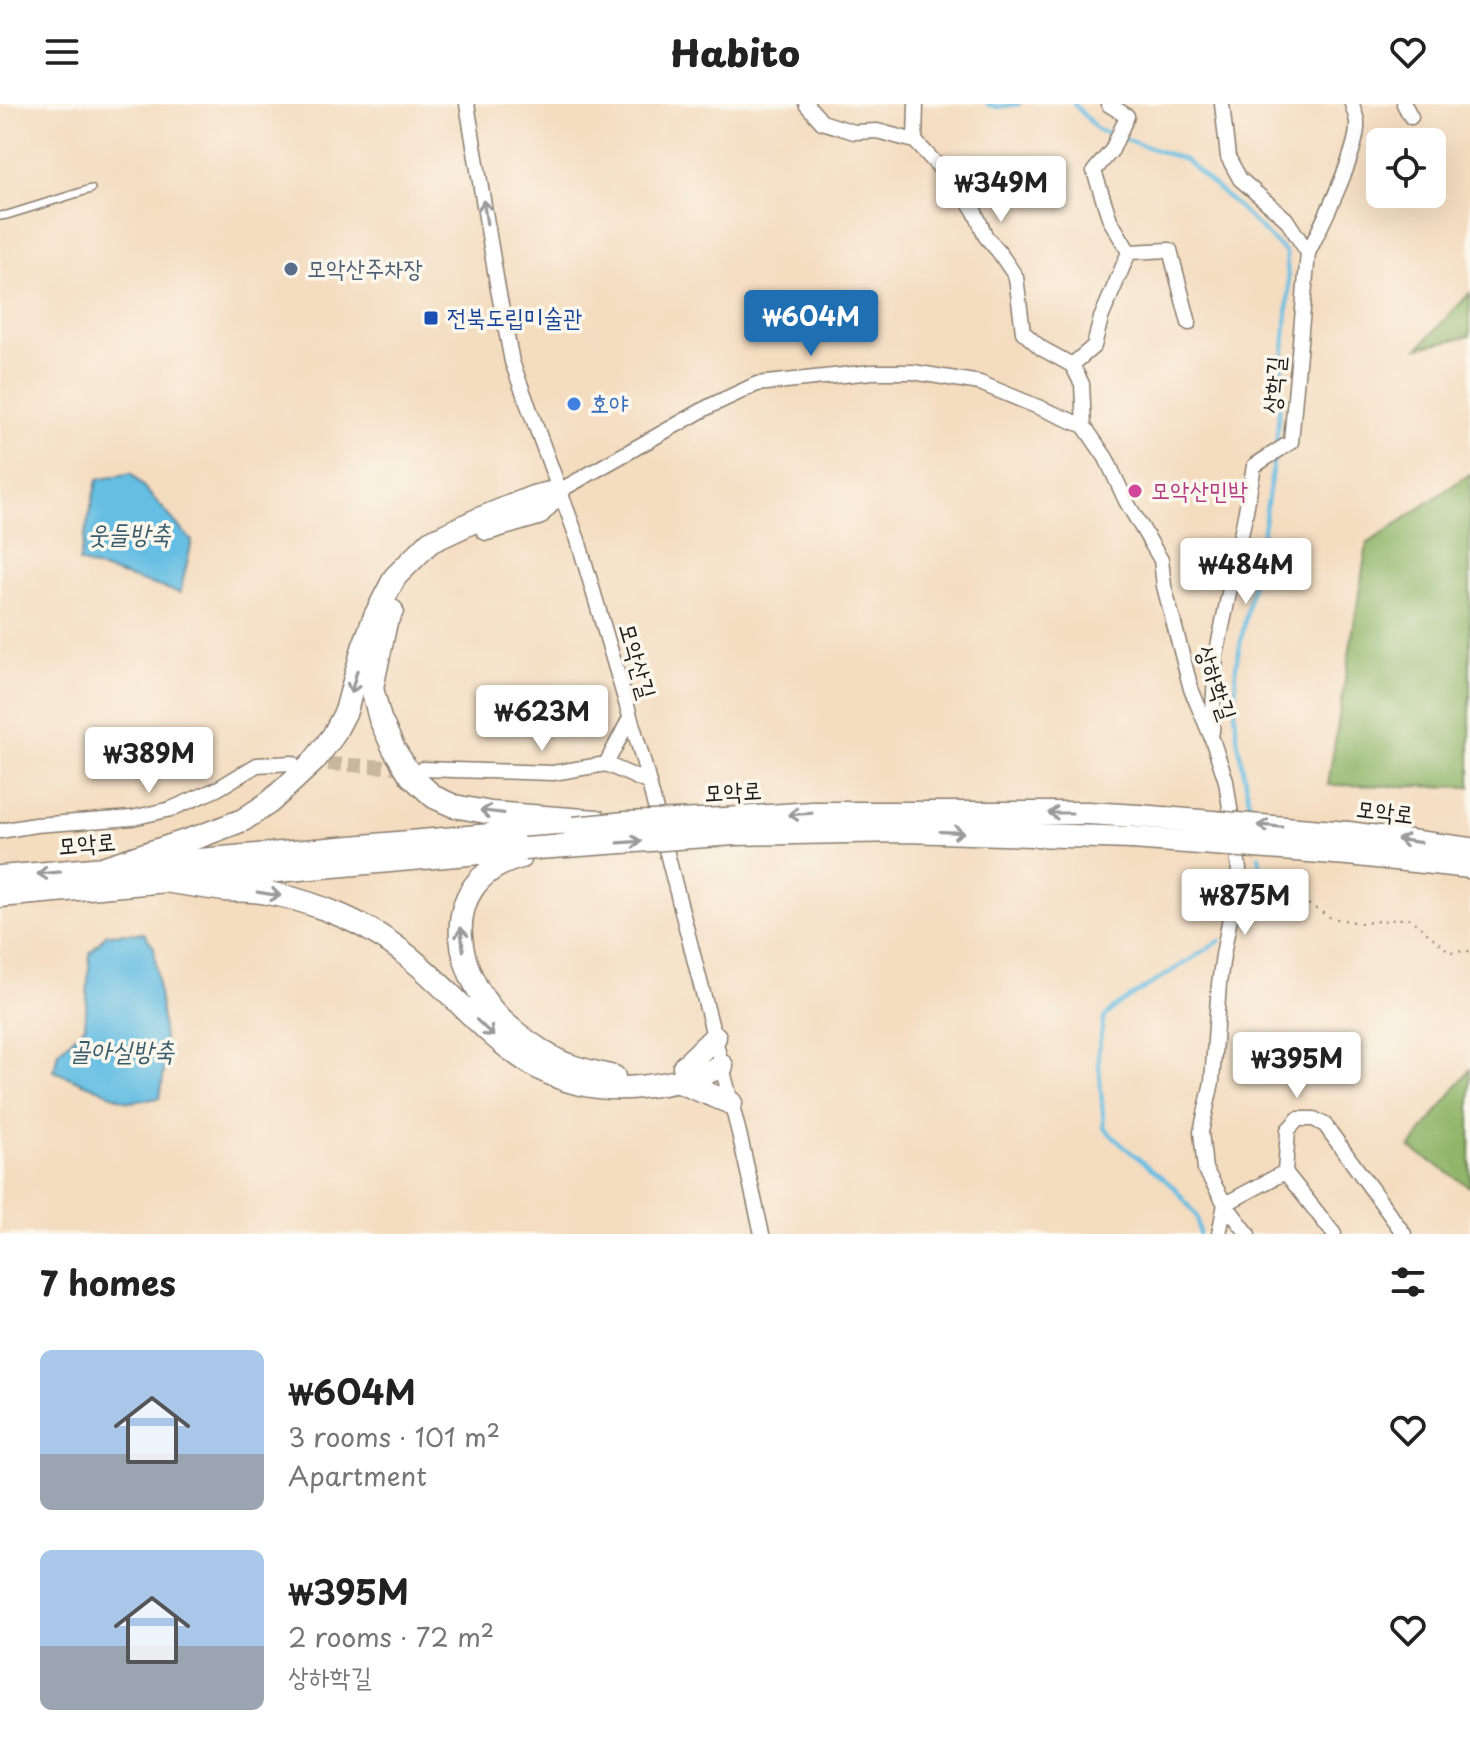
<!DOCTYPE html>
<html lang="en">
<head>
<meta charset="utf-8">
<style>
	:root { --surface:#fff; --page:#f6f6f6; --text:#222; --muted:#767676; --accent:#1f6fb2 }
	body { margin:0; font-family:"Playpen Sans","Poor Story",sans-serif; background:var(--page); color:var(--text); height:100vh; display:flex; flex-direction:column; font-size:30px; white-space:nowrap }
	* { box-sizing:border-box; margin:0 }
	p { font-size:26px; color:var(--muted) }
	.icon { flex:none; width:44px; height:44px; fill:none; stroke:currentColor; stroke-width:2; stroke-linecap:round; stroke-linejoin:round }
	.map { position:relative; height:1130px; overflow:hidden }
	.panel { display:flex; flex-direction:column; background:var(--surface); flex:1 }
	.panel>* { flex:none }
	.controls { position:absolute; left:1366px; top:24px; display:grid; gap:16px }
	.controls a { display:grid; place-items:center; width:80px; height:80px; border-radius:12px; background:var(--surface); box-shadow:0 8px 32px #0002; font-size:40px }
	.price { position:absolute; translate:-50% -68px; padding:0 18px; border-radius:8px; background:#fff; color:#222; font-size:26px; line-height:52px; filter:drop-shadow(0 2px 4px #0008) }
	.price::after { content:''; position:absolute; left:50%; top:48px; width:24px; height:18px; margin-left:-12px; background:inherit; clip-path:polygon(0 0,100% 0,50% 100%) }
	.price.on { background:var(--accent); color:#fff }
	ul { padding:0; list-style:none }
	li { display:flex; align-items:center; gap:24px; height:200px; padding:0 40px }
	li span { display:grid; place-items:center; flex:none; width:224px; height:160px; border-radius:12px; color:#555 }
	li>.icon { margin-inline-start:auto }
	span .icon { width:96px; height:96px; fill:#fffc; stroke-width:1 }
	li b { font-size:34px }
	h2 { display:flex; justify-content:space-between; align-items:center; height:96px; padding:0 40px; font-size:34px }
	header { display:flex; justify-content:space-between; align-items:center; height:104px; padding:0 40px; background:var(--surface); font-size:36px; font-weight:800 }
	.map>svg:first-child { display:block }
</style>
</head>
<body>
<header><svg class="icon" aria-label="menu" viewBox="0 0 24 24"><path d="M4 6h16M4 12h16M4 18h16"/></svg>Habito<svg class="icon" aria-label="heart" viewBox="0 0 24 24"><path d="M12 20l-8-8c-3-5 5-10 8-4 3-6 11-1 8 4z"/></svg></header>
<div class="map">
<svg width="1470" height="1130" viewBox="0 0 1470 1130">
	<rect width="100%" height="100%" fill="#fbf7ec"/>
	<filter id="ink" filterUnits="userSpaceOnUse"><feTurbulence type="fractalNoise" baseFrequency=".0125" numOctaves="2"/><feDisplacementMap in="SourceGraphic" scale="16" xChannelSelector="R" yChannelSelector="G"/><feConvolveMatrix kernelMatrix="1 2 1 2 8 2 1 2 1" color-interpolation-filters="sRGB"/></filter>
	<filter id="wash" filterUnits="userSpaceOnUse"><feTurbulence type="fractalNoise" baseFrequency=".006" numOctaves="4" result="noise"/><feDisplacementMap in="SourceGraphic" scale="32" xChannelSelector="R" yChannelSelector="G"/><feGaussianBlur stdDeviation="1.8" result="paint"/><feColorMatrix in="noise" values="0 0 0 0 0 0 0 0 0 0 0 0 0 0 0 0 0 1.4 0 .05"/><feComposite in="paint" operator="in"/></filter>
	<g filter="url(#wash)">
		<rect width="100%" height="100%" fill="#f4dcbf"/>
		<path fill="#91b66a" stroke="#566943" stroke-width="2" d="M 1470,189 L 1470,232 L 1419,243 Z
			M 1470,370 L 1470,683 L 1328,681 L 1367,440 Z
			M 1470,965 L 1470,1083 L 1410,1044 Z"/>
		<path fill="#65bee3" stroke="#406d80" stroke-width="2" d="M 131,369 L 192,437 L 180,489 L 79,458 L 97,376 Z
			M 144,829 L 154,843 L 166,954 L 160,994 L 129,998 L 54,967 L 58,948 L 85,922 L 90,849 L 107,830 Z"/>
		<g fill="none" stroke-linecap="round" stroke-linejoin="round">
			<path stroke="#65bee3" stroke-width="4" d="M 987,0 L 997,3 L 1019,0
				M 1074,0 L 1098,26 L 1185,56 L 1237,102 L 1286,149 L 1289,186 L 1276,341
				M 1252,712 L 1237,633 L 1235,607 L 1236,561 L 1261,439 L 1274,354
				M 1231,830 L 1241,824 L 1253,798 L 1261,765 L 1259,752
				M 1199,1130 L 1197,1113 L 1174,1083 L 1122,1041 L 1104,1024 L 1098,948 L 1104,914 L 1116,902 L 1220,837"/>
		</g>
	</g>
	<g filter="url(#ink)">
		<g fill="none" stroke-linecap="round" stroke-linejoin="round">
			<path stroke="#c9b69e" stroke-width="14" stroke-dasharray="14 7" stroke-linecap="butt" d="M 307,659 L 410,664"/>
			<g stroke="#887c6e" stroke-width="10">
				<path id="lane" d="M 0,112 L 7,111 L 91,85"/>
			</g>
			<g stroke="#887c6e" stroke-width="17">
				<path id="street" d="M 467,0 L 498,185 L 512,258 L 578,436 L 643,656 L 739,1029 L 762,1130
					M 806,0 L 822,18 L 854,28 L 877,27 L 915,37 L 963,89 L 975,108 L 986,133 L 999,148 L 1016,173 L 1023,228 L 1041,244 L 1072,261 L 1082,280 L 1084,322 L 1106,354 L 1126,397 L 1161,456 L 1164,482 L 1191,585 L 1211,632 L 1226,677 L 1239,765 L 1223,851 L 1219,880 L 1212,978 L 1201,1028 L 1205,1065 L 1225,1100 L 1248,1130
					M 1404,0 L 1411,13
					M 915,37 L 916,0
					M 1129,148 L 1170,146 L 1189,219
					M 1308,149 C 1321,122 1360,45 1357,18 C 1356,12 1354,6 1352,0
					M 1072,261 L 1094,242 L 1101,214 L 1129,148 L 1110,116 L 1094,67 L 1112,46 L 1127,12 L 1108,0
					M 559,387 L 710,302 L 757,280 L 872,268 L 913,268 L 980,279 L 1084,322
					M 1212,628 L 1216,552 L 1245,412 L 1254,362 L 1291,338 L 1308,149 L 1286,115 L 1240,75 L 1228,53 L 1222,0
					M 606,660 L 630,614
					M 422,665 L 553,669 L 606,660 L 649,679
					M 0,727 L 35,721 L 132,714 L 171,705 L 217,685 L 257,661 L 292,659
					M 1285,1068 L 1334,1130
					M 1219,1130 L 1225,1100 L 1285,1068 L 1288,1026 L 1298,1015 L 1314,1015 L 1325,1021 L 1404,1130"/>
			</g>
			<g stroke="#887c6e" stroke-width="25">
				<path id="primary" d="M 487,425 L 538,410 L 559,387
					M 392,507 L 386,518 L 372,584 L 380,615 L 394,645 L 411,672 L 434,693 L 454,702 L 491,709 L 597,717
					M 725,715 L 812,709 L 1088,709 L 1138,712
					M 1348,729 L 1470,745
					M 734,730 L 906,727 L 1132,734
					M 1348,750 L 1470,763
					M 521,753 C 430,777 454,881 514,927 C 526,937 552,955 566,960 C 581,966 598,969 614,973
					M 96,766 L 201,732 L 243,716 L 270,698 L 314,657 L 333,632 L 346,607 L 363,544 L 375,512 L 395,473 L 430,438 L 479,415 L 533,393 L 559,387
					M 0,773 L 560,725
					M 164,777 C 184,780 204,783 224,786 C 238,787 253,786 267,789 C 301,794 351,813 380,832 C 472,890 513,997 640,983 C 669,980 695,975 722,962
					M 0,792 L 524,745
					M 684,963 L 715,933
					M 679,978 L 731,999"/>
			</g>
			<path stroke="#887c6e" stroke-width="2" stroke-dasharray="2 6" stroke-linecap="butt" d="M 1252,770 L 1269,776 L 1331,814 L 1362,819 L 1409,814 L 1450,848 L 1470,847"/>
			<use href="#lane" stroke="#fff" stroke-width="7"/>
			<use href="#street" stroke="#fff" stroke-width="14"/>
			<use href="#primary" stroke="#fff" stroke-width="22"/>
			<g stroke="#887c6e" stroke-width="25" stroke-linecap="butt">
				<path id="primary-bridge" d="M 1138,712 L 1348,729
					M 573,724 L 626,719 L 725,715
					M 1132,734 L 1348,750
					M 524,745 L 734,730"/>
			</g>
			<use href="#primary-bridge" stroke="#fff" stroke-width="22"/>
		</g>
		<defs><path id="oneway-shaft" d="M-6 0H5M1.5-3L5.5 0L1.5 3" fill="none" stroke-width="1.6" stroke-linecap="round" stroke-linejoin="round" transform="scale(2)"/></defs>
		<g stroke="#999">
			<use href="#oneway-shaft" transform="translate(485 108) rotate(-99)"/>
			<use href="#oneway-shaft" transform="translate(354 578) rotate(105)"/>
			<use href="#oneway-shaft" transform="translate(492 708) rotate(-173)"/>
			<use href="#oneway-shaft" transform="translate(1060 709) rotate(180)"/>
			<use href="#oneway-shaft" transform="translate(800 710) rotate(176)"/>
			<use href="#oneway-shaft" transform="translate(1270 722) rotate(-175)"/>
			<use href="#oneway-shaft" transform="translate(952 728) rotate(2)"/>
			<use href="#oneway-shaft" transform="translate(1409 737) rotate(-172)"/>
			<use href="#oneway-shaft" transform="translate(630 738) rotate(-4)"/>
			<use href="#oneway-shaft" transform="translate(49 769) rotate(175)"/>
			<use href="#oneway-shaft" transform="translate(269 790) rotate(9)"/>
			<use href="#oneway-shaft" transform="translate(462 835) rotate(-96)"/>
			<use href="#oneway-shaft" transform="translate(485 924) rotate(44)"/>
		</g>
	</g>
	<circle fill="#5c6f8a" stroke="#fbf7ec" stroke-width="3" cx="291" cy="165" r="8"/>
	<rect fill="#1a4fb4" stroke="#fbf7ec" stroke-width="3" x="423" y="206" width="16" height="16" rx="4"/>
	<circle fill="#3f7fe0" stroke="#fbf7ec" stroke-width="3" cx="574" cy="300" r="8"/>
	<circle fill="#d1479c" stroke="#fbf7ec" stroke-width="3" cx="1135" cy="387" r="8"/>
	<g text-anchor="middle" stroke-width="7" stroke-linejoin="round" paint-order="stroke">
		<g font-size="24" fill="#4e5e75" stroke="#fbf7ec" text-anchor="start">
			<text x="307" y="173">모악산주차장</text>
		</g>
		<g font-size="24" fill="#164399" stroke="#fbf7ec" text-anchor="start">
			<text x="447" y="222">전북도립미술관</text>
		</g>
		<g font-size="24" fill="#1c1c1c" stroke="#fbf7ec">
			<text transform="translate(1274 281) rotate(-85)" y="8">상학길</text>
			<text transform="translate(637 557) rotate(74)" y="8">모악산길</text>
			<text transform="translate(1216 579) rotate(71)" y="8">상하학길</text>
			<text transform="translate(733 688) rotate(-3)" y="8">모악로</text>
			<text transform="translate(1385 708) rotate(7)" y="8">모악로</text>
			<text transform="translate(87 740) rotate(-5)" y="8">모악로</text>
		</g>
		<g font-size="24" fill="#366cbe" stroke="#fbf7ec" text-anchor="start">
			<text x="590" y="308">호야</text>
		</g>
		<g font-size="24" fill="#b23c85" stroke="#fbf7ec" text-anchor="start">
			<text x="1151" y="395">모악산민박</text>
		</g>
		<g font-size="26" font-style="italic" fill="#395d6c" stroke="#fbf7ec">
			<text x="129" y="439">웃들방축</text>
			<text x="122" y="956">골아실방축</text>
		</g>
	</g>
</svg>
<div class="controls">
<a><svg class="icon" aria-label="locate" viewBox="0 0 24 24"><circle cx="12" cy="12" r="6"/><path d="M12 2v4M12 18v4M2 12h4M18 12h4"/></svg></a>
</div>
<b class="price" style="left:1001px;top:120px">₩349M</b>
<b class="price on" style="left:811px;top:254px">₩604M</b>
<b class="price" style="left:1246px;top:502px">₩484M</b>
<b class="price" style="left:542px;top:649px">₩623M</b>
<b class="price" style="left:149px;top:691px">₩389M</b>
<b class="price" style="left:1245px;top:833px">₩875M</b>
<b class="price" style="left:1297px;top:996px">₩395M</b>
</div>
<section class="panel">
<h2>7 homes<svg class="icon" aria-label="filters" viewBox="0 0 24 24"><path d="M4 7h16M4 17h16"/><circle cx="9" cy="7" r="2"/><circle cx="15" cy="17" r="2"/></svg></h2>
<ul>
<li><span style="background:linear-gradient(#a9c7e8 65%,#9aa5b1 0)"><svg class="icon" aria-label="home" viewBox="0 0 24 24"><path d="M3 11l9-7 9 7M6 9v11h12V9"/></svg></span><div><b>₩604M</b><p>3 rooms · 101 m²</p><p>Apartment</p></div><svg class="icon" aria-label="heart" viewBox="0 0 24 24"><path d="M12 20l-8-8c-3-5 5-10 8-4 3-6 11-1 8 4z"/></svg></li>
<li><span style="background:linear-gradient(#a9c7e8 60%,#9aa5b1 0)"><svg class="icon" aria-label="home" viewBox="0 0 24 24"><path d="M3 11l9-7 9 7M6 9v11h12V9"/></svg></span><div><b>₩395M</b><p>2 rooms · 72 m²</p><p>상하학길</p></div><svg class="icon" aria-label="heart" viewBox="0 0 24 24"><path d="M12 20l-8-8c-3-5 5-10 8-4 3-6 11-1 8 4z"/></svg></li>
</ul>
</section>
</body>
</html>
